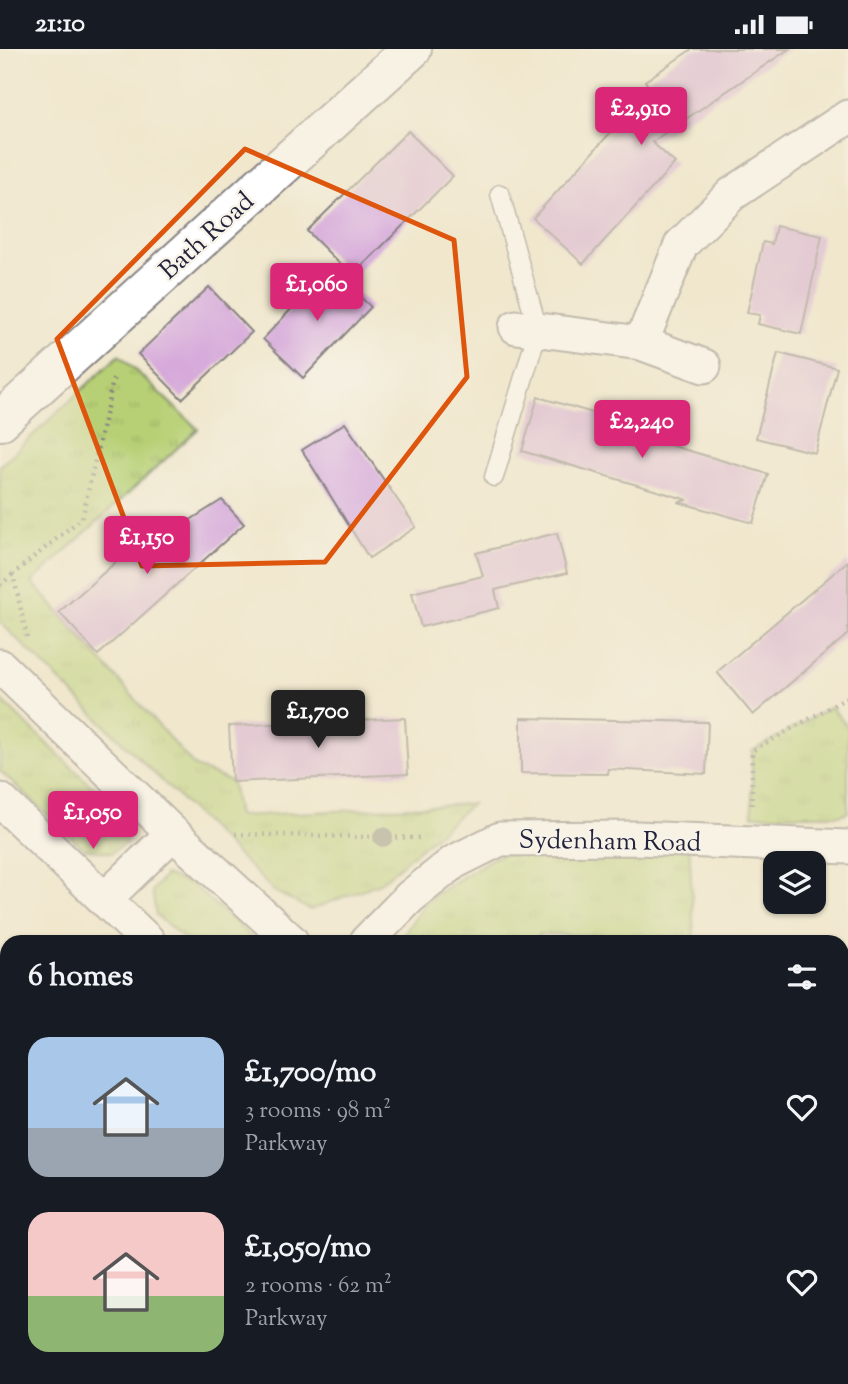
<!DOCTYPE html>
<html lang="en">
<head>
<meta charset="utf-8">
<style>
	:root { --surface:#171b24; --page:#20242c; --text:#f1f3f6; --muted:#9ea1a6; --accent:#db2777 }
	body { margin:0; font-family:"Sorts Mill Goudy",serif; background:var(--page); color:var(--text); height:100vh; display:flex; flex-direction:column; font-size:26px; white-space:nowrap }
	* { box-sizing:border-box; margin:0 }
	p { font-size:23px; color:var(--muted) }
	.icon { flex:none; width:38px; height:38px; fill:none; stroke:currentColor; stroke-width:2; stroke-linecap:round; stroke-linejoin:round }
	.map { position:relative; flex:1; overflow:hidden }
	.drawer { position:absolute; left:0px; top:886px; width:849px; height:450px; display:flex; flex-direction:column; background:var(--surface); border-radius:21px 21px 0 0; box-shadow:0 2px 5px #0004 }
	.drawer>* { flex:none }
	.controls { position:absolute; left:763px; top:802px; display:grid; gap:14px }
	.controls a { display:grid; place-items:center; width:63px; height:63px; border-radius:14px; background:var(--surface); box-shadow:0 2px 5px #0004; font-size:35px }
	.price { position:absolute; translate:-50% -60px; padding:0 16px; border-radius:7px; background:var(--accent); color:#fff; font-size:23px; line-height:46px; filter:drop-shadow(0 2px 4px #0008) }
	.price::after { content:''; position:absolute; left:50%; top:42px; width:21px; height:16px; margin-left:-10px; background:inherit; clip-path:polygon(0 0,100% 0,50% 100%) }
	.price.on { background:#222; color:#fff }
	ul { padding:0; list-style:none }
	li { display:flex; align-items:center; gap:21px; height:175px; padding:0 28px }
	li span { display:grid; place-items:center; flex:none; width:196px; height:140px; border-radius:21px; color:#555 }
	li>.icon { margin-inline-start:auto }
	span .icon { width:84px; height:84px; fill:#fffc; stroke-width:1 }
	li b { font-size:30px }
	h2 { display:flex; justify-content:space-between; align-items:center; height:84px; padding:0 28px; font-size:30px }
	.status { display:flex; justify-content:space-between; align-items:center; height:49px; padding:0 35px; background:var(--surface); direction:ltr }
	.status svg { height:19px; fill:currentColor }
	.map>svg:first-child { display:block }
</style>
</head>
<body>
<div class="status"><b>21:10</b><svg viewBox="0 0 49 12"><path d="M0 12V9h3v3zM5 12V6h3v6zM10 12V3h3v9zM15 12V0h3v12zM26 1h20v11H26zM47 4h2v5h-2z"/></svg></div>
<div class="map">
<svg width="848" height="1335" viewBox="0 0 848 1335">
	<defs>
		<pattern id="grass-tufts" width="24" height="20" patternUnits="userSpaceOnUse" patternTransform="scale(1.75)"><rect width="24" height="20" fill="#b7d075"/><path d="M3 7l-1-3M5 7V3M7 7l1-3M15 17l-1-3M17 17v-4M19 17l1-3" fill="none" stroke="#9db266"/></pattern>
	</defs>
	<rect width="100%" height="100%" fill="#f7f3e8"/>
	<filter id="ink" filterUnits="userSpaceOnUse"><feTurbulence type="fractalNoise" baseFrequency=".0143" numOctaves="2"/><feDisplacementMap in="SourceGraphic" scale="14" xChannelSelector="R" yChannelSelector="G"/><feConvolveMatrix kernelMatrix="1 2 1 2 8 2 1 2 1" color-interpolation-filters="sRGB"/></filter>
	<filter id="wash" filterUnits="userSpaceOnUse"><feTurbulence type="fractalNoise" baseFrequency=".00686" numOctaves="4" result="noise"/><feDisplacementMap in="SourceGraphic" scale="28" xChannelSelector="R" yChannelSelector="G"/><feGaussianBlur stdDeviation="1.57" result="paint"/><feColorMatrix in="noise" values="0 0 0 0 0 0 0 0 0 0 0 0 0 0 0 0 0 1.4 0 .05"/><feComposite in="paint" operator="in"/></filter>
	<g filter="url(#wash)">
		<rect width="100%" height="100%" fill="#f0e7cd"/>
		<path fill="url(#grass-tufts)" stroke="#6c7958" stroke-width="2" d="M 119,306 L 198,380 L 32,533 L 195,718 L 232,733 L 238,767 L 472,755 L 380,834 L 310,861 L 274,842 L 0,573 L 0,417 Z
			M 0,650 L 126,770 L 126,794 L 111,804 L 83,799 L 0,722 Z
			M 831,658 L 848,678 L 848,763 L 840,766 L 752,766 L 752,702 Z
			M 539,789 L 689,791 L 694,889 L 539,885 L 538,892 L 399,892 L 427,851 L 491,810 Z
			M 165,826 L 193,836 L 256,892 L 187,892 L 156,866 L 152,842 Z
			M 416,1328 L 469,1328 L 469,1335 L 416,1335 Z"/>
		<g id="blocks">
			<path fill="#d6a9da" d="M 692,0 L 789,0 L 652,93 L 675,114 L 583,215 L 533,169 L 650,40 L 645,32 Z
				M 408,82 L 453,127 L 352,227 L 307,182 Z
				M 776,177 L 822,187 L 801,285 L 758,275 L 760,266 L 747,264 L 763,193 L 772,195 Z
				M 330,219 L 371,258 L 303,329 L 263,290 Z
				M 209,238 L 252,283 L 182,350 L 138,305 Z
				M 778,304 L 837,319 L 815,404 L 756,389 Z
				M 538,348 L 634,376 L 632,385 L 768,425 L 753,474 L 678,453 L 688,451 L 522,402 Z
				M 345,374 L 416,478 L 369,509 L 302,401 Z
				M 222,451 L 244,475 L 98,606 L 59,563 L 157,477 L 165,487 Z
				M 557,484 L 567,524 L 495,541 L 499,559 L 421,578 L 412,544 L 483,527 L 476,504 Z
				M 848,512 L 848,585 L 753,666 L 717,623 Z
				M 405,669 L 408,725 L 232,733 L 229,677 Z
				M 521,669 L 708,673 L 706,725 L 608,720 L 608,725 L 521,724 Z"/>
		</g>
	</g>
	<g filter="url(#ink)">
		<use href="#blocks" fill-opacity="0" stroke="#898484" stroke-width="2"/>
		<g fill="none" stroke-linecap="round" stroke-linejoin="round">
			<g stroke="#898484" stroke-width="21">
				<path id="lane" d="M 494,428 L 538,281 L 500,145
					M 164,1335 L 164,1328"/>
			</g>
			<g stroke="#898484" stroke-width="37">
				<path id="street" d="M 516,278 L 641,294 L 681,196 L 732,145 L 848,68
					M 641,294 L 704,317
					M 0,617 L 173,784 L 291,892
					M 0,751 L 148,892
					M 104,851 L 173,784
					M 367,892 L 410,848 L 454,813 L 500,790 L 637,789 L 848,798
					M 0,1178 L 7,1172
					M 392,1335 L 392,1328
					M 484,1335 L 484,1328"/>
			</g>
			<g stroke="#898484" stroke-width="42">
				<path id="primary" d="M 0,372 L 412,0"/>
			</g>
			<path stroke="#898484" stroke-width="4.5" stroke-dasharray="2 5" stroke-linecap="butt" d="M 0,536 L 13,525
				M 27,588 L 13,525 L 82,469 L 114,327
				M 752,756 L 752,702 L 848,648
				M 235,785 L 422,789"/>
			<use href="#lane" stroke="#fff" stroke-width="18"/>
			<use href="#street" stroke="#fff" stroke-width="33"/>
			<use href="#primary" stroke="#fff" stroke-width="38"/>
		</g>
		<g fill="#979786">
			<circle cx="82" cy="768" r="10"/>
			<circle cx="383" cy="788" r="10"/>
		</g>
	</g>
	<path d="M0 0H848V1335H0ZM 245,100 L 454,191 L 467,328 L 325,513 L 142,517 L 57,290 Z" fill="#f0e7cd" fill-opacity=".55" fill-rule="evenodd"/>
	<path fill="none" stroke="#de560e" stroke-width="5" stroke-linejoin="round" d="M 245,100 L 454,191 L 467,328 L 325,513 L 142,517 L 57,290 Z"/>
	<g text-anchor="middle" stroke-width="5" stroke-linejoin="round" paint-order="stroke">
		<g font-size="26" fill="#22223b" stroke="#f7f3e8">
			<text transform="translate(206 186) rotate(-42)" y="9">Bath Road</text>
			<text transform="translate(610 791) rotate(1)" y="9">Sydenham Road</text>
		</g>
	</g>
</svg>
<div class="controls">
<a><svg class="icon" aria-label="layers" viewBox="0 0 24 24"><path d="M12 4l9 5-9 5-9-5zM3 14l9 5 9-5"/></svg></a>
</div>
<b class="price" style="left:641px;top:98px">£2,910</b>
<b class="price" style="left:317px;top:274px">£1,060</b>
<b class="price" style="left:642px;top:411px">£2,240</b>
<b class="price" style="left:147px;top:527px">£1,150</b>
<b class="price on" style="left:318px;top:701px">£1,700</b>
<b class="price" style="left:93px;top:802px">£1,050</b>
<section class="drawer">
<h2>6 homes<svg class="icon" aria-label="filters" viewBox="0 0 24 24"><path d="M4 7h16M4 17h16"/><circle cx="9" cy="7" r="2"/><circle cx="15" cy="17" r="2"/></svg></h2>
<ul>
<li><span style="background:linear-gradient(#a9c7e8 65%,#9aa5b1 0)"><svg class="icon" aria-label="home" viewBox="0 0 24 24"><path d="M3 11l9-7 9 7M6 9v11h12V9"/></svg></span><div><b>£1,700/mo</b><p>3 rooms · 98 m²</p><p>Parkway</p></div><svg class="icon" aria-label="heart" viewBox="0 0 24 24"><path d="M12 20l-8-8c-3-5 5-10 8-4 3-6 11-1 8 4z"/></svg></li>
<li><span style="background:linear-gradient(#f6c9c9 60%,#8fb573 0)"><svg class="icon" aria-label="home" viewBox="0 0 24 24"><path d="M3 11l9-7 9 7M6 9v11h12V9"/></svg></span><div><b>£1,050/mo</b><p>2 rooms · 62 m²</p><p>Parkway</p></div><svg class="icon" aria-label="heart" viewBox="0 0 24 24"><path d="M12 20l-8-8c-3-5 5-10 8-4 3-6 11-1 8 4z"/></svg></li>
</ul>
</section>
</div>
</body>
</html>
